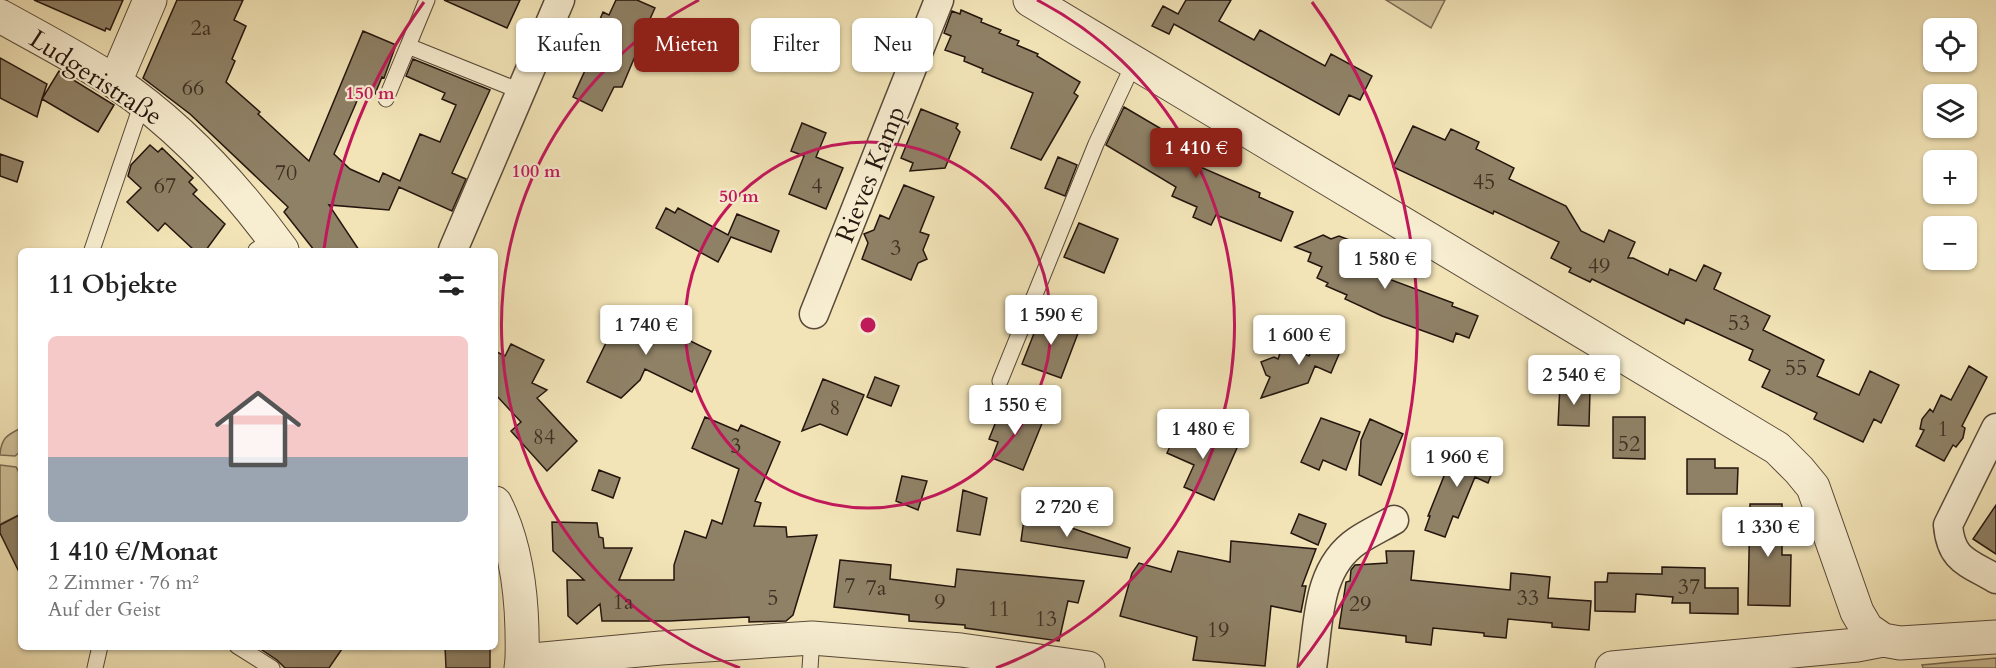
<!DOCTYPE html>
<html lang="de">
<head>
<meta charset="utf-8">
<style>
	:root { --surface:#fff; --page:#f2f2f2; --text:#222; --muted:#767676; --line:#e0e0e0; --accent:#8f2418 }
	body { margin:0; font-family:Cardo,serif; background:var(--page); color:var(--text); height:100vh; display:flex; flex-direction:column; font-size:22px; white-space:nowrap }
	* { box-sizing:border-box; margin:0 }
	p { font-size:20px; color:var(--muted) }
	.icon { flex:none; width:33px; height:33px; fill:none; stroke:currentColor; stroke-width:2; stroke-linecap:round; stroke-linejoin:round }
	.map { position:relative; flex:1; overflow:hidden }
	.details { position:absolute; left:18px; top:248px; width:480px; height:402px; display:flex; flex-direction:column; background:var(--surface); border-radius:9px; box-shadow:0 2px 4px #0004 }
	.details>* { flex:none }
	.top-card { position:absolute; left:516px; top:18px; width:570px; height:54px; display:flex; gap:12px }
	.tools { position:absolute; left:1923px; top:18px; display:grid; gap:12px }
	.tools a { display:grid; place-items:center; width:54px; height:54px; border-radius:9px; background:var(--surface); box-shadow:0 2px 4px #0004; font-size:30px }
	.price { position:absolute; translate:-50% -51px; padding:0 14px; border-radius:6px; background:#fff; color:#222; font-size:20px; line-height:39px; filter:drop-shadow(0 2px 3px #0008) }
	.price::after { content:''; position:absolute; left:50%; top:36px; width:18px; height:14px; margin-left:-9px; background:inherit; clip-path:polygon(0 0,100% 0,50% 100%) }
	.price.current { background:var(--accent); color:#fff }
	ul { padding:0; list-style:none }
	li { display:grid; align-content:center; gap:12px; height:318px; padding:0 30px }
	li+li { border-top:2px solid var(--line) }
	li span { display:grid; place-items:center; height:186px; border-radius:9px; color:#555 }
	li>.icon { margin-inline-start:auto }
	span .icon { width:108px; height:108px; fill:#fffc; stroke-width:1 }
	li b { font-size:26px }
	h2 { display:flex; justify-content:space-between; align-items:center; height:72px; padding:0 30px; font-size:26px }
	.chip { padding:0 21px; border-radius:9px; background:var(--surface); box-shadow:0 2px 4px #0004; font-size:21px; line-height:54px }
	.chip.current { background:var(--accent); color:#fff }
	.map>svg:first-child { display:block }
</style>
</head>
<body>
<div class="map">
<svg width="1996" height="668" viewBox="0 0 1996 668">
	<rect width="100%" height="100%" fill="#f2e4b7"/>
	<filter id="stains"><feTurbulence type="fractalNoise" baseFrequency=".00333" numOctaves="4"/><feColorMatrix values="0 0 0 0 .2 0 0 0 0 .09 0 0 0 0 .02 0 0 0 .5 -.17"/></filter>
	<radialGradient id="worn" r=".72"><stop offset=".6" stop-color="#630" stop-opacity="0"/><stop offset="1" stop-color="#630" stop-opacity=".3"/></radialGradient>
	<path fill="#cfc19a" stroke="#7a6b54" stroke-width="1.5" d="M 1386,0 L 1445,0 L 1431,28 Z
		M 21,428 L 21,451 L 15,456 L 0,455 C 1,438 7,435 21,428 Z
		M 0,465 L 16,467 L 21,476 L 21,514 L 0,524 Z
		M 1996,658 L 1996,668 L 1923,668 L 1922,665 Z"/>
	<path fill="#8f8166" stroke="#24150e" stroke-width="1.5" d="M 34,0 L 123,0 L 110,30 L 106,28 L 105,31 Z
		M 177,0 L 243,0 L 234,20 L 246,26 L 232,59 L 235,61 L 226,82 L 260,112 L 258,114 L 309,161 L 363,31 L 396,45 L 384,78 L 382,77 L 375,94 L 363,87 L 334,154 L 350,169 L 379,182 L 383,173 L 400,181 L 420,134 L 440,142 L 456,105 L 442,99 L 445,93 L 406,76 L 413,59 L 490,90 L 452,173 L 466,179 L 452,211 L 399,187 L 389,210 L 329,205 L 359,250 L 314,250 L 284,212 L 288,207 L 190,114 L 143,78 Z
		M 444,0 L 520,0 L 507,28 Z
		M 616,0 L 637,0 L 655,8 L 650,19 L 661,24 L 649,52 L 639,47 L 622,87 L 614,87 L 602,111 L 573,97 L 597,44 L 591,41 L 603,12 L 609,15 Z
		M 1186,0 L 1231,0 L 1219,21 L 1254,40 L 1260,30 L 1325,66 L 1331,54 L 1372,76 L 1360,100 L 1349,95 L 1339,115 L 1174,24 L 1169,34 L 1152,26 L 1163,6 L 1178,14 Z
		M 961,10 L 982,19 L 981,22 L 1001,30 L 999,33 L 1019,41 L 1017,45 L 1038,54 L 1037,56 L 1080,82 L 1074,93 L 1078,96 L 1041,160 L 1011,148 L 1033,93 L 982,72 L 983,69 L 964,61 L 965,57 L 945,50 L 951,36 L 944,33 L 952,11 L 960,14 Z
		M 0,58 L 47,84 L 42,99 L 59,71 L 114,105 L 98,132 L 42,99 L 37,117 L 0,98 Z
		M 1124,107 L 1175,137 L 1166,152 L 1260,193 L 1259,197 L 1293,212 L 1281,241 L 1216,215 L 1211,225 L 1193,217 L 1197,207 L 1172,196 L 1176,187 L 1106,145 Z
		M 921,109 L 958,124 L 956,128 L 960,132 L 945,168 L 910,171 L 913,163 L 901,158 Z
		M 802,123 L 826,133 L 816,157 L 843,168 L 826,209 L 789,194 L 804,156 L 791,151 Z
		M 1413,126 L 1445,140 L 1451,129 L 1479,142 L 1476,149 L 1514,168 L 1509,179 L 1566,206 L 1581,231 L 1604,242 L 1609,230 L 1635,242 L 1628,258 L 1633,258 L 1668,275 L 1670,269 L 1696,281 L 1704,265 L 1721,273 L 1714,289 L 1770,316 L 1763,330 L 1820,358 L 1824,360 L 1817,376 L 1859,395 L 1870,371 L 1899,385 L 1881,423 L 1874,419 L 1863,442 L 1814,419 L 1817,413 L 1762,387 L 1770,370 L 1749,360 L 1753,350 L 1686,319 L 1684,324 L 1592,279 L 1590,282 L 1569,272 L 1571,268 L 1551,258 L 1559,242 L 1494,211 L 1493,214 L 1393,167 Z
		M 150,145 L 158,152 L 162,148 L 193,178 L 189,182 L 197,190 L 193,194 L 225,224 L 206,250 L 194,250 L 165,223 L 158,231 L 127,202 L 141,188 L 128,176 L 131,165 Z
		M 0,154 L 23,162 L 17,182 L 0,176 Z
		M 1058,157 L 1077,165 L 1065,196 L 1045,188 Z
		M 904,185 L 934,197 L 920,232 L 929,235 L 923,250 L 927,259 L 918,263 L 911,280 L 862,259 L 868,243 L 864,234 L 874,230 L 880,215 L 889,219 Z
		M 666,208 L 675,213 L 678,208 L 728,235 L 737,214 L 779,231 L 771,252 L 731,237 L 718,262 L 656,228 Z
		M 1079,223 L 1118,239 L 1104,273 L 1064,257 Z
		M 1323,235 L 1331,239 L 1339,236 L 1365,246 L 1358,262 L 1388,275 L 1386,278 L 1453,303 L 1452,306 L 1478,316 L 1469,338 L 1456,333 L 1453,342 L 1440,337 L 1382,316 L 1345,299 L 1347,295 L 1326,286 L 1328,283 L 1317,278 L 1322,267 L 1308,261 L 1311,253 L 1295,247 Z
		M 623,308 L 711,351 L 692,392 L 645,369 L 640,380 L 621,398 L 587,382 Z
		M 1042,313 L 1080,328 L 1061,378 L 1022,364 Z
		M 1317,336 L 1342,347 L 1331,373 L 1315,366 L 1308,383 L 1261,398 L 1270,377 L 1266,375 L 1261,362 L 1274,357 L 1278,359 L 1283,345 L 1309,356 Z
		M 511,344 L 544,360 L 532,383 L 547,390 L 537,398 L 577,441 L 547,471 L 511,431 L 521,422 L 495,394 L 495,351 L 505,356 Z
		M 1969,366 L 1987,377 L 1962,426 L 1965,428 L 1963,438 L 1956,447 L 1953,445 L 1944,461 L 1916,446 L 1924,430 L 1920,429 L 1922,419 L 1930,409 L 1933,412 L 1941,395 L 1951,400 Z
		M 875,377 L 899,386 L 891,406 L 867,397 Z
		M 823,379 L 864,395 L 847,435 L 820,424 L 802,431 Z
		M 1560,385 L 1586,386 L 1586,391 L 1590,391 L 1589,426 L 1558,425 Z
		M 1003,404 L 1043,421 L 1023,470 L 992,458 L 998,442 L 989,439 Z
		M 705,417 L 738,431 L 741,425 L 780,442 L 755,501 L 761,503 L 754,526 L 786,527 L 787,537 L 817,535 L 793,615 L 786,621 L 749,622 L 749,617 L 669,621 L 602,621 L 600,604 L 577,624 L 568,616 L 567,580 L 584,580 L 553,551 L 552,522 L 597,523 L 599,537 L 603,538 L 604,548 L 632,548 L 619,580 L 674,580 L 674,565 L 685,531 L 706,538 L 712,520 L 722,524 L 739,469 L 692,448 Z
		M 1613,417 L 1645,417 L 1645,459 L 1613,458 Z
		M 1321,418 L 1360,432 L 1346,470 L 1323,460 L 1319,470 L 1301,462 Z
		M 1370,419 L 1403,434 L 1381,485 L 1359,475 L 1361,440 Z
		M 1180,424 L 1237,448 L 1214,500 L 1184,487 L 1194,465 L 1167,453 Z
		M 1456,446 L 1496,463 L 1488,483 L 1475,477 L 1458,518 L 1453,516 L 1445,537 L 1425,530 L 1430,516 L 1428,516 Z
		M 1687,459 L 1715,459 L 1715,468 L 1738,468 L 1737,494 L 1687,494 Z
		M 599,470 L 620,478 L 613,498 L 592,490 Z
		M 902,476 L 927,481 L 918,510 L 896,501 Z
		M 963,490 L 987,498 L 980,535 L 957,531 Z
		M 1750,504 L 1782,504 L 1782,555 L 1791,555 L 1790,606 L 1748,605 Z
		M 1996,505 L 1996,554 L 1973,539 Z
		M 1025,512 L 1130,548 L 1127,558 L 1021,541 Z
		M 21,514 L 21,576 L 0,533 L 0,525 Z
		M 1299,514 L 1326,524 L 1318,545 L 1291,533 Z
		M 1231,541 L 1316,549 L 1302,586 L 1306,586 L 1301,612 L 1271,606 L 1265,666 L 1193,660 L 1197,637 L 1120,616 L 1132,573 L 1139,563 L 1171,572 L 1178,551 L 1230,562 Z
		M 1386,551 L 1414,551 L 1411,580 L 1510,590 L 1511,573 L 1550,577 L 1548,598 L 1591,601 L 1589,630 L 1552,627 L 1552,623 L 1508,619 L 1506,638 L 1484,636 L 1484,633 L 1433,628 L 1431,645 L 1406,642 L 1406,636 L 1339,628 L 1346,582 L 1350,581 L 1351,570 L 1355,565 L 1387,563 Z
		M 840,560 L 891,565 L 890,579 L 955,587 L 957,569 L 1084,581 L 1078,603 L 1068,601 L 1059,641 L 965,628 L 965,625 L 909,621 L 909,615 L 834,607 Z
		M 1662,567 L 1705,568 L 1705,588 L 1738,588 L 1738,614 L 1690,613 L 1690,603 L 1672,603 L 1673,597 L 1636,594 L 1635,612 L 1595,611 L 1595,582 L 1607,582 L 1608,573 L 1662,574 Z
		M 256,646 L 344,646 L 329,668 L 285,668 L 277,660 Z
		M 445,646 L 490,646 L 490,668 L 446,668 Z"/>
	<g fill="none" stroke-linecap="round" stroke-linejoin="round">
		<g stroke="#584938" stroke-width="17">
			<path id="service" d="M 408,46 L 427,0
				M 386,99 L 408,46 L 520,91
				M 92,250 L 142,103
				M 256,250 L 273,239
				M 1000,381 L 1096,144 L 1134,63
				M 237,646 L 272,668
				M 95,668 L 100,646
				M 810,668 L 812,638"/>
		</g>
		<g stroke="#584938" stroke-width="31">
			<path id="minor" d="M 453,250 L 560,0
				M 814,314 L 939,0
				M 1996,428 L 1948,525 C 1951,561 1968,562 1996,579
				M 1312,668 C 1319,623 1316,569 1357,541 C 1369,533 1382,527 1394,520"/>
		</g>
		<g stroke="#584938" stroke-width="35">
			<path id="tertiary" d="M 1030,0 L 1777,448 L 1799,470 L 1813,487 L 1857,612 L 1867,629 L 1883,640
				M 0,16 C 38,37 78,58 115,82 C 180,126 236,187 282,250
				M 115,82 L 150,0
				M 495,503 C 515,542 521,587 522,630 C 522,643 523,656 521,668
				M 522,661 L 661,648 L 812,638 L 961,650 L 1088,668
				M 1612,668 L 1857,645 L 1883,640 L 1900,643 L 1996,637"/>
		</g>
		<use href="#service" stroke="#f7edd0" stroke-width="15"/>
		<use href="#minor" stroke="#f7edd0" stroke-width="28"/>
		<use href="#tertiary" stroke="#f7edd0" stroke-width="33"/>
	</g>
	<g fill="none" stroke="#c2185b" stroke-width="3">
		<circle cx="868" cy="325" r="183"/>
		<path d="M740 668A366 366 0 0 1 699 0M1037 0A366 366 0 0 1 996 668"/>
		<path d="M324 249A549 549 0 0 1 424 2M1312 2A549 549 0 0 1 1298 667"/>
	</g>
	<g text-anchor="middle" stroke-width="4.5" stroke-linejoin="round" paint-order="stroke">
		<g font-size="22" fill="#3f3024">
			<text x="201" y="35">2a</text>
			<text x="193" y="95">66</text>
			<text x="286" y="180">70</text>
			<text x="1484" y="189">45</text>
			<text x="165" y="193">67</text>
			<text x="817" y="193">4</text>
			<text x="896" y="255">3</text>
			<text x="1599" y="273">49</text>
			<text x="1739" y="330">53</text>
			<text x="1796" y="375">55</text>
			<text x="835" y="415">8</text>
			<text x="1943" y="436">1</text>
			<text x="544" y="444">84</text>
			<text x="1629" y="451">52</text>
			<text x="736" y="453">3</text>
			<text x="850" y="593">7</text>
			<text x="1689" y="594">37</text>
			<text x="876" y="595">7a</text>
			<text x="773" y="605">5</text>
			<text x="1528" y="605">33</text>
			<text x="623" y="609">1a</text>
			<text x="940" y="609">9</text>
			<text x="1360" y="611">29</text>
			<text x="999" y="616">11</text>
			<text x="1046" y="626">13</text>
			<text x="1218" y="637">19</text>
		</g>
		<g font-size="26" fill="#24150e" stroke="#f7edd0">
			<text transform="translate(96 77) rotate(33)" y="9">Ludgeristraße</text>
			<text transform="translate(870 174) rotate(-68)" y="9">Rieves Kamp</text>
		</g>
	</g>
	<circle cx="868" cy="325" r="9" fill="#c2185b" stroke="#f7edd0" stroke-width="3"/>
	<g font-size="18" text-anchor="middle" font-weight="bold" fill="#c2185b" stroke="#f7edd0" stroke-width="4.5" stroke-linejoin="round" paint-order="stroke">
		<text x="370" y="99">150 m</text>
		<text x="536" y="177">100 m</text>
		<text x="739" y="202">50 m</text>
	</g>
	<rect width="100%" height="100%" filter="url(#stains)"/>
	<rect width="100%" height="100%" fill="url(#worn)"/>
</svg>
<div class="tools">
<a><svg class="icon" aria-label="locate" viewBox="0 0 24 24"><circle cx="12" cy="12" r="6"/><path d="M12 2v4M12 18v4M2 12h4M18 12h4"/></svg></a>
<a><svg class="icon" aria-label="layers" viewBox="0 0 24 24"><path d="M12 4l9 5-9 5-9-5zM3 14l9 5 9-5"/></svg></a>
<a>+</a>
<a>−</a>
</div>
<b class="price current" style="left:1196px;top:179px">1 410 €</b>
<b class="price" style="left:1385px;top:290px">1 580 €</b>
<b class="price" style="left:1051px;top:346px">1 590 €</b>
<b class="price" style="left:646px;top:356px">1 740 €</b>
<b class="price" style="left:1299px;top:366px">1 600 €</b>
<b class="price" style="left:1574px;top:406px">2 540 €</b>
<b class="price" style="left:1015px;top:436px">1 550 €</b>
<b class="price" style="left:1203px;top:460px">1 480 €</b>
<b class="price" style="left:1457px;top:488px">1 960 €</b>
<b class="price" style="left:1067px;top:538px">2 720 €</b>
<b class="price" style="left:1768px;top:558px">1 330 €</b>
<div class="top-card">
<a class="chip">Kaufen</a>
<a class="chip current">Mieten</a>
<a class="chip">Filter</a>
<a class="chip">Neu</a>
</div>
<section class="details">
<h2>11 Objekte<svg class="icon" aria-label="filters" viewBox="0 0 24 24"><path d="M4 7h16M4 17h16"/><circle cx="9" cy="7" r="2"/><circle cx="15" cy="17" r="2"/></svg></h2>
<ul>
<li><span style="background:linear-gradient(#f6c9c9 65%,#9aa5b1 0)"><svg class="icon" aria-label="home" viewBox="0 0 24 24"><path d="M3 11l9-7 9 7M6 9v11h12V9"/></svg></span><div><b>1 410 €/Monat</b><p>2 Zimmer · 76 m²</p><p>Auf der Geist</p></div></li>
</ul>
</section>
</div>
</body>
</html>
